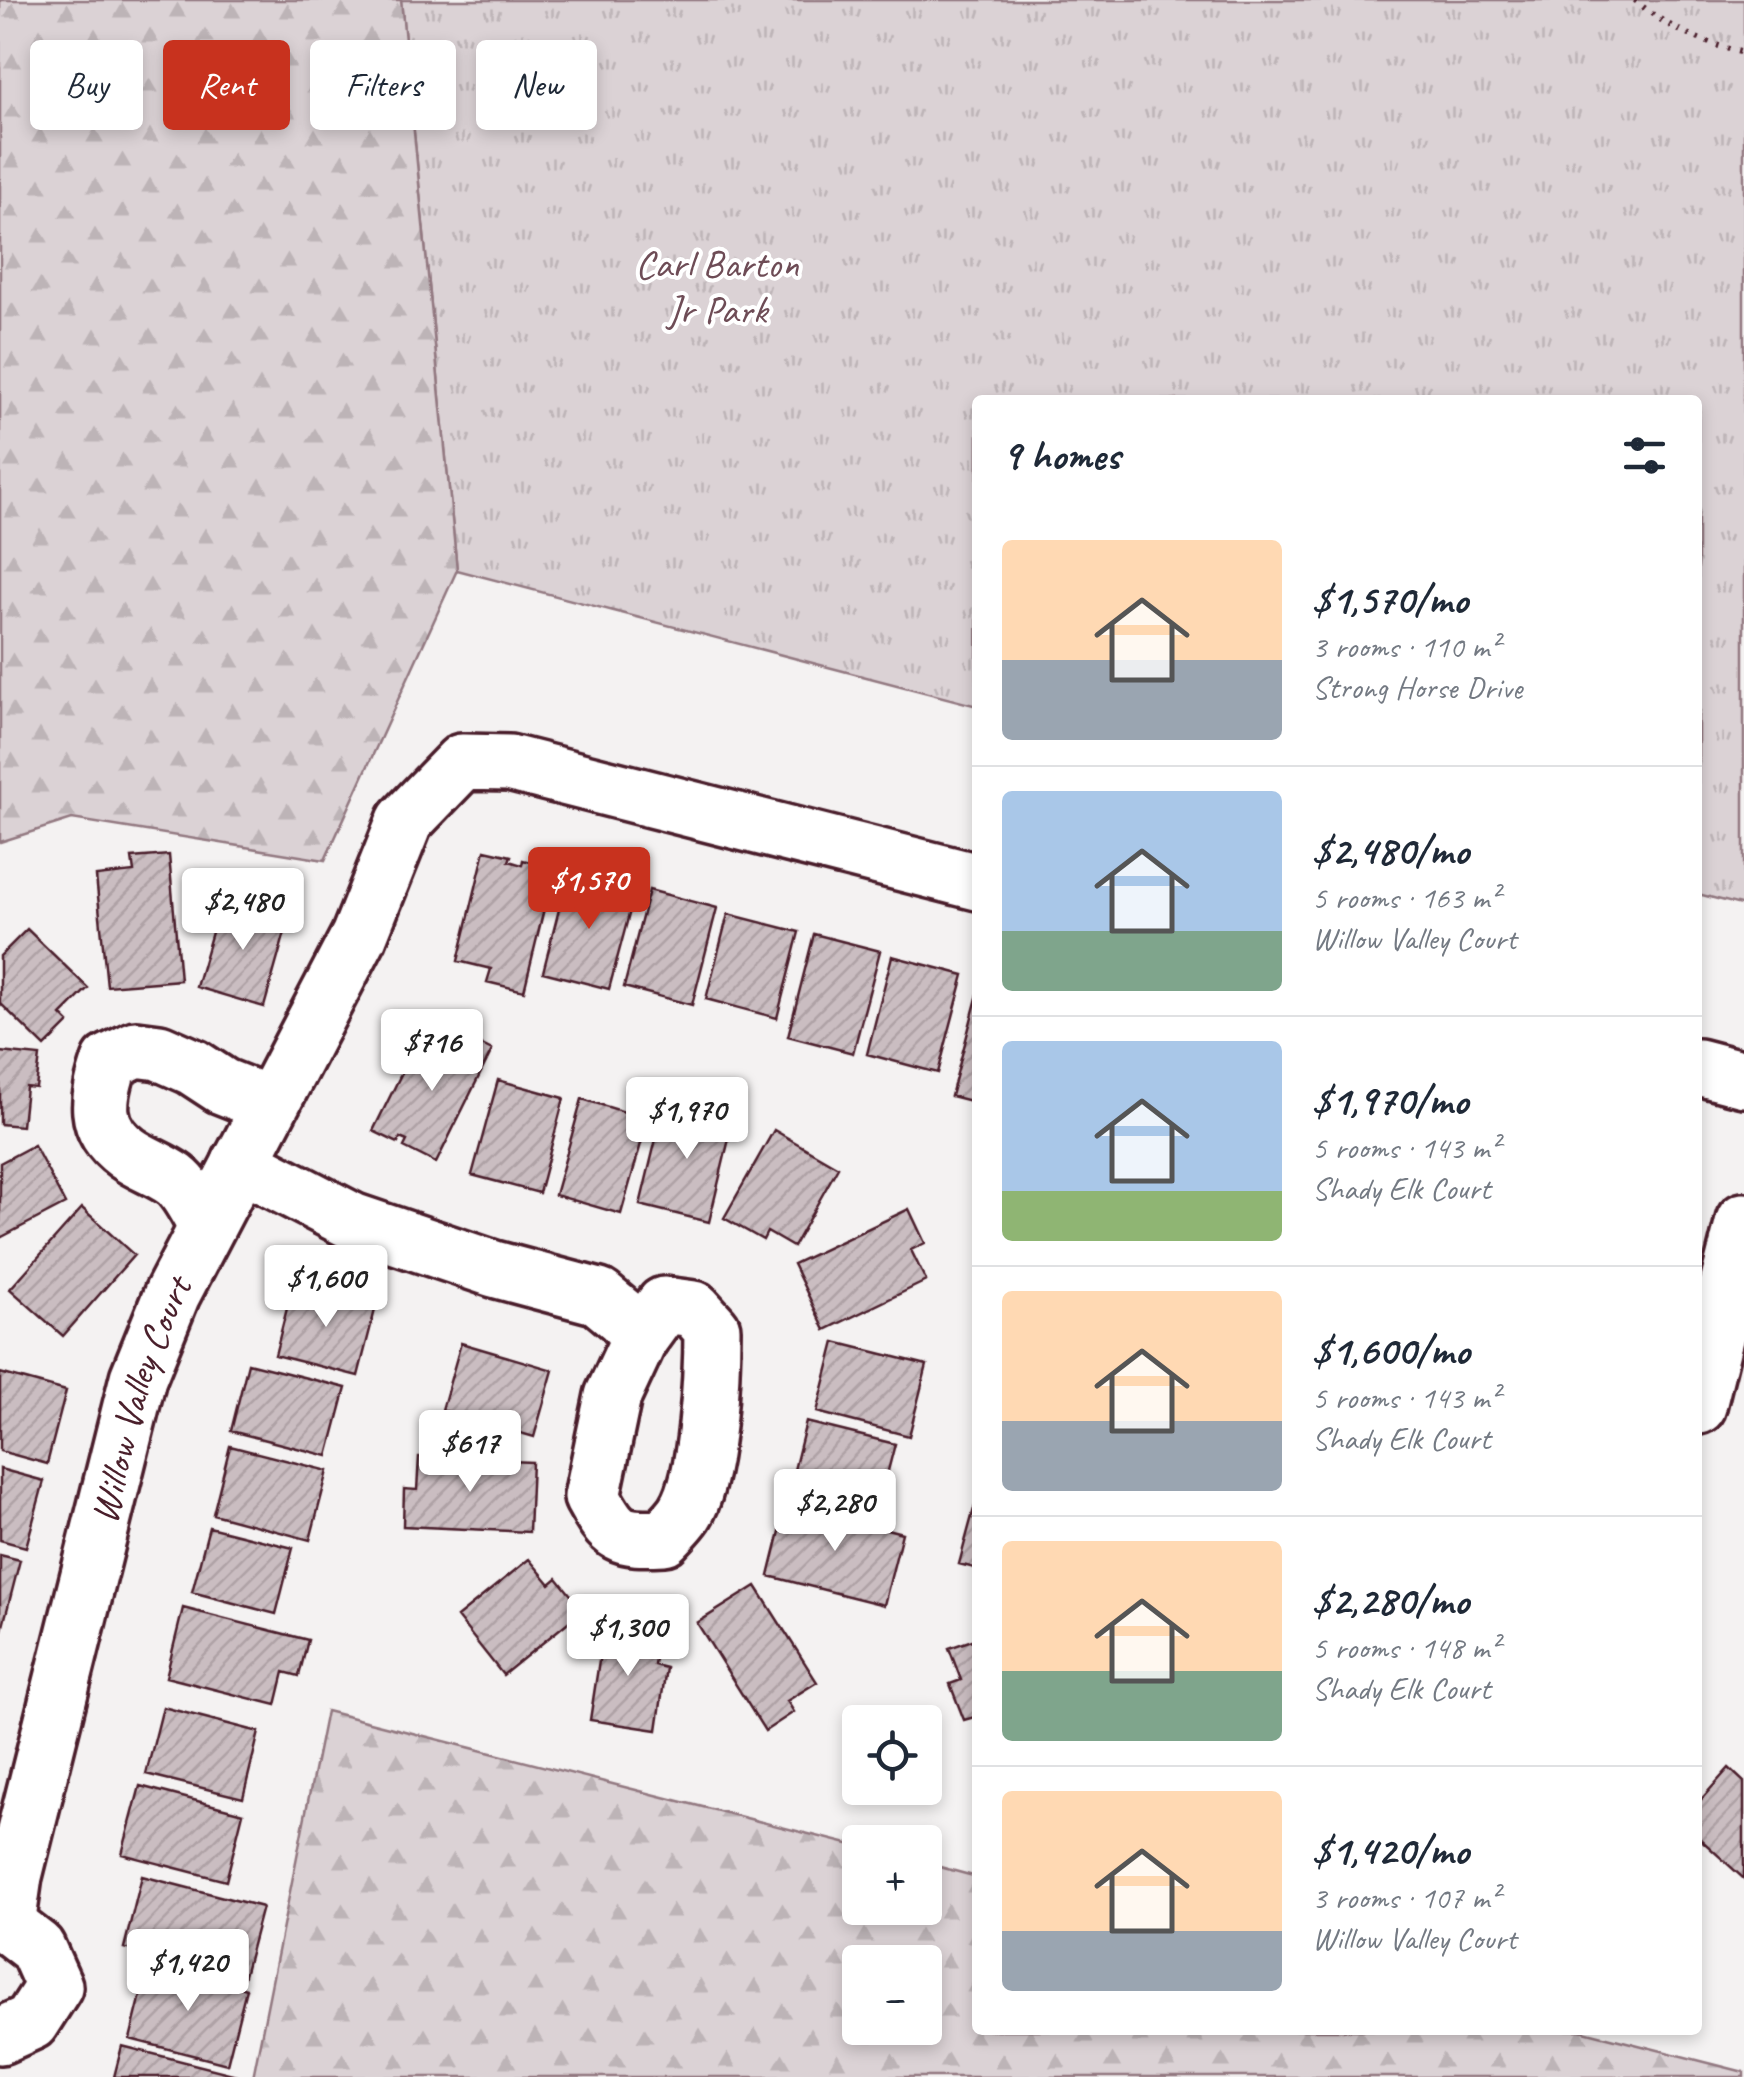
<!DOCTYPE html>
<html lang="en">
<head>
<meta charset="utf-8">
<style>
	:root { --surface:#fff; --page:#f6f6f7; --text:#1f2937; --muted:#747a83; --line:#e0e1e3; --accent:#c8321e }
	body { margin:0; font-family:Caveat,sans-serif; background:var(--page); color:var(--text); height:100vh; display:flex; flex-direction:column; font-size:38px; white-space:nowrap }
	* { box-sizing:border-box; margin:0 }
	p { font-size:32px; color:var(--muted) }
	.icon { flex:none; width:55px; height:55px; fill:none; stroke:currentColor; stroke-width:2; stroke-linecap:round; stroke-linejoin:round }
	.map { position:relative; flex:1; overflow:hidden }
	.panel { position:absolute; left:972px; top:395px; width:730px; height:1640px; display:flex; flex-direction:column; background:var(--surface); border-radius:10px; box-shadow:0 5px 15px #0003 }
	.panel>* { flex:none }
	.hud { position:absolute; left:30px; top:40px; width:792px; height:90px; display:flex; gap:20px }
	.tools { position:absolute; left:842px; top:1705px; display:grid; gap:20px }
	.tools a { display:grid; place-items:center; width:100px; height:100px; border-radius:10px; background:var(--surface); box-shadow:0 5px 15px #0003; font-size:50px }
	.price { position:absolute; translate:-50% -85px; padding:0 22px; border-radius:10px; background:#fff; color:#222; font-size:32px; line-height:65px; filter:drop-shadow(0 2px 5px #0008) }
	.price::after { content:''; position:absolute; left:50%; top:60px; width:30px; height:22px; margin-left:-15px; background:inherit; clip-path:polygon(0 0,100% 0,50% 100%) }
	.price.current { background:var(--accent); color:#fff }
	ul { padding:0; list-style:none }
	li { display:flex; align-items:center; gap:30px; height:250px; padding:0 30px }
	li+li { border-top:2px solid var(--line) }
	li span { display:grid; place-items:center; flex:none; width:280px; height:200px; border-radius:10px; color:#555 }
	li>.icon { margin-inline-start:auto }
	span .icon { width:120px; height:120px; fill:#fffc; stroke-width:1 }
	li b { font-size:42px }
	h2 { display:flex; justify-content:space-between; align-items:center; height:120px; padding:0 30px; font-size:42px }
	.pill { padding:0 35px; border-radius:10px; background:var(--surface); box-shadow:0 5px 15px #0003; font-size:35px; line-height:90px }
	.pill.current { background:var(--accent); color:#fff }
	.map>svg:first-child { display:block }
</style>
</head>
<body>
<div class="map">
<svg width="1744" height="2077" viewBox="0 0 1744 2077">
	<defs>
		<pattern id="grass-tufts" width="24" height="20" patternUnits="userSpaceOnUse" patternTransform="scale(2.5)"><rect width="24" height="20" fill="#dbd2d5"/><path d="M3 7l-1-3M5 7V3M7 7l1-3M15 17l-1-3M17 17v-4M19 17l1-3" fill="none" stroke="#bdb4b7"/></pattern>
		<pattern id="forest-firs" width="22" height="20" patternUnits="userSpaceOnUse" patternTransform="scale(2.5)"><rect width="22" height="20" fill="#dbd2d5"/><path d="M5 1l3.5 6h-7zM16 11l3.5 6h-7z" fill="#bdb4b7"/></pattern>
		<pattern id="building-hatch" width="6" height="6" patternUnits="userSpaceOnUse" patternTransform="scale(2.5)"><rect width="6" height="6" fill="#cabdc1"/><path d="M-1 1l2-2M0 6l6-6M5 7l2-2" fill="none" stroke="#afa2a6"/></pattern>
	</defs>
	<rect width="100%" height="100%" fill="#f4f2f2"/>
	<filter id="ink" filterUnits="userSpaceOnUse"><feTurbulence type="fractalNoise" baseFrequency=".01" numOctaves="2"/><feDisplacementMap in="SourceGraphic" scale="20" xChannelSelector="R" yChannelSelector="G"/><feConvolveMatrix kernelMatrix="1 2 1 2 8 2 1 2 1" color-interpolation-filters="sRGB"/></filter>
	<g filter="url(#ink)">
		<path fill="url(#grass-tufts)" stroke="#927880" stroke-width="2.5" d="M 401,0 L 1744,0 L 1744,906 L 1698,894 L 1698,400 L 978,400 L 977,706 L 457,570 Z"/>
		<path fill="url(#forest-firs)" stroke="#927880" stroke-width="2.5" fill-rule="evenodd" d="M 0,0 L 401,0 L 457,570 L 325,860 L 72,819 L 0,842 Z
			M 326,1711 L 860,1847 L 860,1908 L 925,1908 L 925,1863 L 977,1877 L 978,2030 L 1580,2030 L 1744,2072 L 1744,2077 L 253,2077 ZM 860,1962 L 925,1962 L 925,2028 L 860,2028 Z"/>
		<path fill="url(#building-hatch)" stroke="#4a1f2b" stroke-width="2.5" d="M 485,850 L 511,856 L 509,861 L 522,865 L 523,860 L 554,868 L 524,991 L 487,982 L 491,969 L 458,961 Z
			M 169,855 L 180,980 L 107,986 L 96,876 L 134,872 L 132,858 Z
			M 568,874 L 635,892 L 609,989 L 543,972 Z
			M 649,890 L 717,908 L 692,1005 L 624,987 Z
			M 222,898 L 289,918 L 264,1007 L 196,987 Z
			M 728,914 L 799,932 L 777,1018 L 706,999 Z
			M 27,929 L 88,988 L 61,1015 L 69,1023 L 45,1047 L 0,1003 L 0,956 Z
			M 814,934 L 880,951 L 853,1053 L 788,1036 Z
			M 892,956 L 964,975 L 938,1073 L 867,1054 Z
			M 978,994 L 978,1103 L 951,1096 Z
			M 422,1032 L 452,1047 L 460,1034 L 492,1050 L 436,1163 L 404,1147 L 407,1141 L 400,1138 L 398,1143 L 373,1131 Z
			M 0,1052 L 40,1056 L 36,1088 L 26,1087 L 22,1126 L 0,1124 Z
			M 498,1080 L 564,1098 L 539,1193 L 472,1175 Z
			M 582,1099 L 648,1119 L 621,1214 L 555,1195 Z
			M 665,1102 L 734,1118 L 709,1222 L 640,1205 Z
			M 774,1130 L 838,1167 L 793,1247 L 767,1232 L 763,1240 L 724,1218 Z
			M 34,1145 L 65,1204 L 0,1238 L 0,1163 Z
			M 82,1208 L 134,1255 L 63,1336 L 10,1289 Z
			M 909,1209 L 925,1243 L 911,1250 L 926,1281 L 825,1330 L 793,1264 Z
			M 293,1285 L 376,1306 L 358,1376 L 275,1355 Z
			M 835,1342 L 927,1365 L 909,1436 L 817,1412 Z
			M 461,1343 L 553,1370 L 534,1437 L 442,1410 Z
			M 248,1363 L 346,1388 L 328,1456 L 231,1431 Z
			M 0,1373 L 66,1391 L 47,1464 L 0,1451 Z
			M 806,1422 L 895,1444 L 877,1513 L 789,1490 Z
			M 230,1446 L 328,1471 L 310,1540 L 213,1514 Z
			M 419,1457 L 532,1462 L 529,1532 L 403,1526 L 404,1489 L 417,1490 Z
			M 0,1469 L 44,1481 L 26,1547 L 0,1540 Z
			M 978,1494 L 978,1569 L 959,1564 Z
			M 787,1503 L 902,1533 L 884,1605 L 769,1576 Z
			M 209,1527 L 293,1548 L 276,1614 L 192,1592 Z
			M 0,1555 L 20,1560 L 2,1630 L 0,1629 Z
			M 529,1559 L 550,1584 L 557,1578 L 583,1610 L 503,1675 L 457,1617 Z
			M 756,1586 L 817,1682 L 787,1701 L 794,1712 L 765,1731 L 697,1623 Z
			M 183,1608 L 308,1640 L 299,1676 L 284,1672 L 276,1705 L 166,1677 Z
			M 605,1622 L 642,1628 L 641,1637 L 658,1640 L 654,1665 L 666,1668 L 657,1730 L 590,1720 Z
			M 978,1638 L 978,1716 L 964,1720 L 950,1684 L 961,1680 L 949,1648 Z
			M 163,1707 L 259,1732 L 243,1798 L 146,1774 Z
			M 1729,1768 L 1744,1782 L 1744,1879 L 1698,1837 L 1698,1803 Z
			M 140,1786 L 243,1813 L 226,1881 L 122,1854 Z
			M 142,1876 L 262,1907 L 243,1979 L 124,1948 Z
			M 149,1963 L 246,1989 L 227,2064 L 130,2039 Z
			M 122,2046 L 237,2075 L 236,2077 L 114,2077 Z"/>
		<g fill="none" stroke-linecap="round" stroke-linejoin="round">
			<g stroke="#4a1f2b" stroke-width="62">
				<g id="minor">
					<path d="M 1698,1067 L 1744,1079"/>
					<path d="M 240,1163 L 352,1221 L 494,1269 L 599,1297 L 623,1317 L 640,1338"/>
					<path d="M 206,1225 C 197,1211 188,1190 175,1180 C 160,1169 142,1164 127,1153 C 92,1128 98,1098 110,1062 L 136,1049 L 159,1052 L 193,1067 L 222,1086 L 270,1105"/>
					<path d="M 664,1305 L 694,1309 L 712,1329 C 712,1372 708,1478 685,1513 C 679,1522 671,1529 664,1537 C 618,1539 614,1537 592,1497 L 613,1396 L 640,1338 Z"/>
					<path d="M 1698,1406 L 1744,1221"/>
					<path id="s1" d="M 7,1925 L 14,1876 L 138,1378 L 172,1294 L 359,936 L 405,821 L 462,762 L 509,763 L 978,882"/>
					<path d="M 0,2036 L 31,2022 L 54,1986 L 37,1948 L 7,1925"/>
				</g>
			</g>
			<path stroke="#4a1f2b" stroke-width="6" stroke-dasharray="2.5 8" stroke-linecap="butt" d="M 1635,0 C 1666,28 1703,43 1744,53"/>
			<use href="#minor" stroke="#fff" stroke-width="55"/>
		</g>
	</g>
	<g text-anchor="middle" stroke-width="8" stroke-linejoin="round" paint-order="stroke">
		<g font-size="40" fill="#6e4c56" stroke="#fff">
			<text x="717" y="277">Carl Barton<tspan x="717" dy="46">Jr Park</tspan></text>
		</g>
		<g font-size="40" fill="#4a1f2b" stroke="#fff">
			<text dy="14" stroke="none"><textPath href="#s1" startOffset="542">Willow Valley Court</textPath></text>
		</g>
	</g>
</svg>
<div class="tools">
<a><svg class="icon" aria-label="locate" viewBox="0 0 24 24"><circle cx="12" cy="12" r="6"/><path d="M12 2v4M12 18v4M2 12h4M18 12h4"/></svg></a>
<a>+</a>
<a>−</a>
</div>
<b class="price current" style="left:589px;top:932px">$1,570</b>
<b class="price" style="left:243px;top:953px">$2,480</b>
<b class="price" style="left:432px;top:1094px">$716</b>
<b class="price" style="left:687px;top:1162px">$1,970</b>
<b class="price" style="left:326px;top:1330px">$1,600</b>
<b class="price" style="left:470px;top:1495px">$617</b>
<b class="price" style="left:835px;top:1554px">$2,280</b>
<b class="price" style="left:628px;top:1679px">$1,300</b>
<b class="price" style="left:188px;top:2014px">$1,420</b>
<div class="hud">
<a class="pill">Buy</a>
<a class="pill current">Rent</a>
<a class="pill">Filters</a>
<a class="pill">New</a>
</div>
<section class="panel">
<h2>9 homes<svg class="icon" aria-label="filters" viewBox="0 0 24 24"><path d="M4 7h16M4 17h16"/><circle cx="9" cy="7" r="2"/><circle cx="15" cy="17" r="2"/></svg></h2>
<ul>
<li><span style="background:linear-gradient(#ffd9b3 60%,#9aa5b1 0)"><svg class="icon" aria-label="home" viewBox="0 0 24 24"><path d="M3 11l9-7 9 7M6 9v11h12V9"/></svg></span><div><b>$1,570/mo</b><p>3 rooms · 110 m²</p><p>Strong Horse Drive</p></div></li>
<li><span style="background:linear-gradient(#a9c7e8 70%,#7fa58c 0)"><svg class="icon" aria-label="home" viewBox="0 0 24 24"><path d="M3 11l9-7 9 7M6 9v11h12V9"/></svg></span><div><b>$2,480/mo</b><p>5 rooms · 163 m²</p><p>Willow Valley Court</p></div></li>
<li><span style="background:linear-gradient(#a9c7e8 75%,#8fb573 0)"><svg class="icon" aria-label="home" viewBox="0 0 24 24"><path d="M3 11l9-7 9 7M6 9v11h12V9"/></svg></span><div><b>$1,970/mo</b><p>5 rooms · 143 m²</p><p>Shady Elk Court</p></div></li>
<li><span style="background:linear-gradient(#ffd9b3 65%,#9aa5b1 0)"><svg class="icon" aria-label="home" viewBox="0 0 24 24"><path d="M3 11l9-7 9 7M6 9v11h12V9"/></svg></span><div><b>$1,600/mo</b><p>5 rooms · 143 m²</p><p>Shady Elk Court</p></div></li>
<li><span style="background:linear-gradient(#ffd9b3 65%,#7fa58c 0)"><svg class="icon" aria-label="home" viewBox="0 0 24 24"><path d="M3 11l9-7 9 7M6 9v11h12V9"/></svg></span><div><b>$2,280/mo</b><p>5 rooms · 148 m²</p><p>Shady Elk Court</p></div></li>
<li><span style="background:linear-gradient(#ffd9b3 70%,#9aa5b1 0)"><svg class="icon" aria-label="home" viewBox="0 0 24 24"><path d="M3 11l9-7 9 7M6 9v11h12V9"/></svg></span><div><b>$1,420/mo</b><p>3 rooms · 107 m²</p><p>Willow Valley Court</p></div></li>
</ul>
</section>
</div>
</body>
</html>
